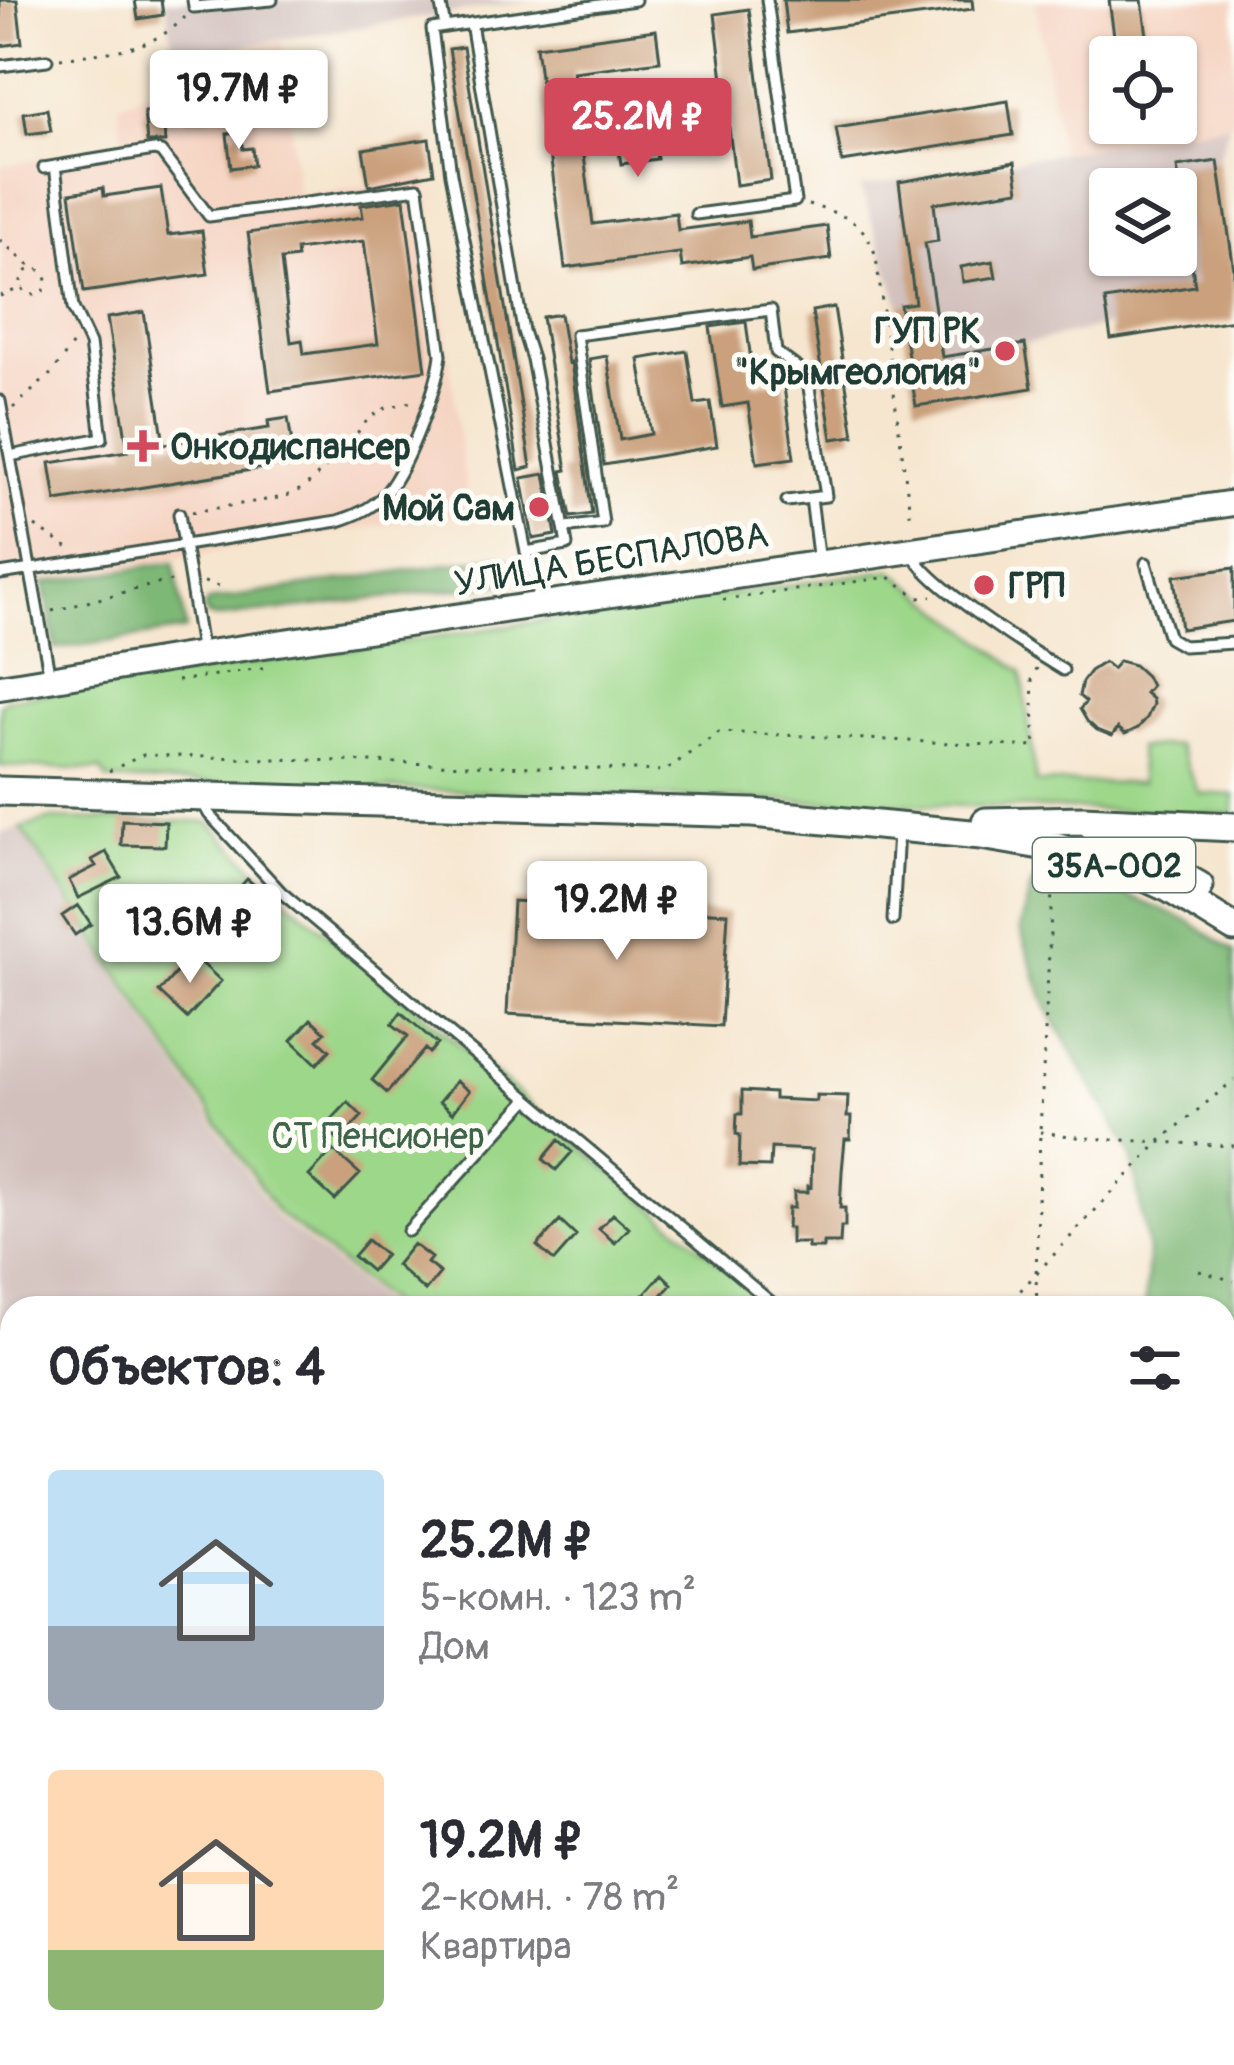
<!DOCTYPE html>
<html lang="ru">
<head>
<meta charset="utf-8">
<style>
	:root { --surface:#fff; --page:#f7f7f7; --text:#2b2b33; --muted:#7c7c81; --accent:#d1495b }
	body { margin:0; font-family:Pangolin,sans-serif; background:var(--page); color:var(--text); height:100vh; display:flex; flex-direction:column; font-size:45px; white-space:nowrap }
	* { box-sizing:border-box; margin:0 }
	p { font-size:39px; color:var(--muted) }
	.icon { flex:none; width:66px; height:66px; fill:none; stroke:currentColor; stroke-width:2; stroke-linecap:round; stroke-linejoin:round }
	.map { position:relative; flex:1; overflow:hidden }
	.drawer { position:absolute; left:0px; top:1296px; width:1236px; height:771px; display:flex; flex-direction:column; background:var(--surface); border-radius:36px 36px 0 0; box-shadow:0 3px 9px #0004 }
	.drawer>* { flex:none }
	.tools { position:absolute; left:1089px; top:36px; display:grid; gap:24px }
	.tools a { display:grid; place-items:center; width:108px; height:108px; border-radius:12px; background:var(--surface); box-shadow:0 3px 9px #0004; font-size:60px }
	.price { position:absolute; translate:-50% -102px; padding:0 27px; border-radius:12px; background:#fff; color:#222; font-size:39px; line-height:78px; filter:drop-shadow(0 3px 6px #0008) }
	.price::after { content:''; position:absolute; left:50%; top:72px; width:36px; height:27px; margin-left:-18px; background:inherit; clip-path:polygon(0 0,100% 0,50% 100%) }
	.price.current { background:var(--accent); color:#fff }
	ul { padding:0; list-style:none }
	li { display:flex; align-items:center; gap:36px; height:300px; padding:0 48px }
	li span { display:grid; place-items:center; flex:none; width:336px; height:240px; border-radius:12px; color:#555 }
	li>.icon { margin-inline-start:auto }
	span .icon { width:144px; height:144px; fill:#fffc; stroke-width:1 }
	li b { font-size:51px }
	h2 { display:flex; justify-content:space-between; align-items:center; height:144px; padding:0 48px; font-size:51px }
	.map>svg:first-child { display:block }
</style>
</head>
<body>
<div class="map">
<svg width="1234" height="2065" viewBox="0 0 1234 2065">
	<rect width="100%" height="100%" fill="#fdfcf7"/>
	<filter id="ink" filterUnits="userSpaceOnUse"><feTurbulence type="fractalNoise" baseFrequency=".00833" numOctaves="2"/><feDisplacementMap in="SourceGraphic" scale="24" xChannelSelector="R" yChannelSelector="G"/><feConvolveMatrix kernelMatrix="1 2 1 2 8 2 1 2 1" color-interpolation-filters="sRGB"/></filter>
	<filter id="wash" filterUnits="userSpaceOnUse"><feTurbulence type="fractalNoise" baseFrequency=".004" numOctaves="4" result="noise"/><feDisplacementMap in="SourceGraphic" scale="48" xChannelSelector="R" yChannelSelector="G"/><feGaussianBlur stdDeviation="2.7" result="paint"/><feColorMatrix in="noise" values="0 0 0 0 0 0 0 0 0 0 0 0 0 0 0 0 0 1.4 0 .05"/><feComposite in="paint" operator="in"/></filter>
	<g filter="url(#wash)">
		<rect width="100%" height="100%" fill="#f6e6cf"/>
		<path fill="#f5d3c1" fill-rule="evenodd" d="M 1035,0 L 1234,0 L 1234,123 L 1061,153 ZM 1110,57 L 1176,57 L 1176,123 L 1110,123 Z
			M 282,40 L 298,195 L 426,177 L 469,511 L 0,586 L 0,166 L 122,146 L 119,104 L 258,43 Z"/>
		<path fill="#d1c0bc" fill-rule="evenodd" d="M 165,0 L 534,0 L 257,43 L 175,60 Z
			M 1229,124 L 1218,161 L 1234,270 L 1234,320 L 1111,339 L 1108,325 L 1025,344 L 942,357 L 932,300 L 900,305 L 860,187 ZM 1110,189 L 1176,189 L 1176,255 L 1110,255 Z
			M 19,829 L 275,1216 L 390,1308 L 12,1308 L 12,1518 L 0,1511 L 0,833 Z"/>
		<path fill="#9dd78a" stroke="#5e8a5f" stroke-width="3" d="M 892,570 L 1022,672 L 1036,783 L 1141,783 L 1138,748 L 1177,745 L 1199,793 L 1234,795 L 1234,814 L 107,780 L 101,770 L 0,766 L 0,704 L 8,699 Z
			M 52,819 L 209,822 L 279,893 L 773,1308 L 396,1308 L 277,1212 L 21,828 Z"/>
		<path fill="#7eb876" stroke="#4e7a55" stroke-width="3" d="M 499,556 L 508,559 L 514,567 L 506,583 L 215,618 L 208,616 L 204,608 L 208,601 Z
			M 174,562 L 186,630 L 56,649 L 44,583 Z
			M 1056,872 L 1101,885 L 1189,921 L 1234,952 L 1234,1417 L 1224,1432 L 1224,1308 L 1145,1308 L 1148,1252 L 1132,1156 L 1046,1006 L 1020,929 L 1032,883 Z
			M 12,1594 L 12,1753 L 0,1747 L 0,1596 Z
			M 605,2055 L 586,2065 L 522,2065 L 516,2056 Z"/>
		<path fill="#44adc3" stroke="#32757c" stroke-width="3" d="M 1234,1935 L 1234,2065 L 1094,2065 L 1113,2055 L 1224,2055 L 1224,1942 Z
			M 883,2055 L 1015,2055 L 1032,2065 L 874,2065 Z"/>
		<g id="blocks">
			<path fill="#caa07d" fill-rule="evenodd" d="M 0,0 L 17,0 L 22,43 L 0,46 Z
				M 135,0 L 161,0 L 163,15 L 138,19 Z
				M 783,0 L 972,0 L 973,9 L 787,33 Z
				M 1109,0 L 1142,0 L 1150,57 L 1117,57 Z
				M 749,9 L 771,180 L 736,185 L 715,14 Z
				M 656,30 L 660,61 L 573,72 L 593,224 L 676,213 L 678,230 L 748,221 L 750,237 L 827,226 L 831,259 L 752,270 L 750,257 L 682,267 L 680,253 L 565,268 L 536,46 Z
				M 463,47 L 531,467 L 519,470 L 449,49 Z
				M 226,91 L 228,115 L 186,119 L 184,96 Z
				M 1008,101 L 1013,135 L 842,162 L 836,128 Z
				M 47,109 L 51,131 L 27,134 L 24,113 Z
				M 163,110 L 165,142 L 147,142 L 144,112 Z
				M 652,126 L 657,159 L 621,164 L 616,132 Z
				M 241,133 L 243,149 L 252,148 L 254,165 L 231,168 L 227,134 Z
				M 429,139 L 434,173 L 369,186 L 363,149 Z
				M 1218,161 L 1234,270 L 1234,320 L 1111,339 L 1105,300 L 1195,286 L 1177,167 Z
				M 1015,162 L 1019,190 L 934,203 L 938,241 L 925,243 L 942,357 L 1025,344 L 1032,388 L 916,406 L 900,305 L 915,303 L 899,182 Z
				M 103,188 L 104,196 L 161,188 L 168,235 L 202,231 L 208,274 L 84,292 L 70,193 Z
				M 404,199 L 426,370 L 270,391 L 248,233 L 363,217 L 361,205 ZM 364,241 L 378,344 L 304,354 L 302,340 L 291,342 L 281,260 L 297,258 L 296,250 Z
				M 993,261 L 996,277 L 963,282 L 961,267 Z
				M 834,307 L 854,436 L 832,439 L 812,311 Z
				M 144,312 L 164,444 L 269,428 L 268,421 L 288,418 L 295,463 L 56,501 L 50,463 L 128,451 L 107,318 Z
				M 560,314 L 568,363 L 571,362 L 592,514 L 571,517 L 562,471 L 567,470 L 542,317 Z
				M 746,322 L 754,384 L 783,380 L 794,458 L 757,463 L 748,403 L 722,407 L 710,327 Z
				M 687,351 L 695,404 L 710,402 L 717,446 L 604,465 L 589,359 L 607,356 L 620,440 L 651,434 L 639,359 Z
				M 545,474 L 556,535 L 533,539 L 522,478 Z
				M 1234,568 L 1234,621 L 1181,629 L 1174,576 Z
				M 1119,661 L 1134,665 L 1146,676 L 1151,686 L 1145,693 L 1152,699 L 1153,704 L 1147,718 L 1138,728 L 1125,734 L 1118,728 L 1112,736 L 1097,730 L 1087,721 L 1080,709 L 1086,702 L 1079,696 L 1082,682 L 1090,671 L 1104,662 L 1112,669 Z
				M 122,820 L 166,822 L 165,846 L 121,845 Z
				M 106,852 L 121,877 L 78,898 L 69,880 L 96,866 L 92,860 Z
				M 247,879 L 258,888 L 215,937 L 204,928 Z
				M 513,901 L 728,913 L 721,1026 L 507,1014 Z
				M 78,905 L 91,924 L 75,935 L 62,916 Z
				M 192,954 L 221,981 L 187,1018 L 159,992 Z
				M 401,1012 L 437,1044 L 429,1053 L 425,1049 L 387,1093 L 372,1080 L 408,1036 L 392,1024 Z
				M 311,1019 L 325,1032 L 318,1039 L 330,1050 L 317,1064 L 292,1040 Z
				M 456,1081 L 469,1091 L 452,1113 L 439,1102 Z
				M 742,1091 L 774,1093 L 774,1099 L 816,1101 L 816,1095 L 848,1096 L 847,1117 L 851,1117 L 850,1139 L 845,1139 L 842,1171 L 840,1208 L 845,1208 L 845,1227 L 841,1227 L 840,1243 L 823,1243 L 823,1248 L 808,1248 L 808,1243 L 791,1243 L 791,1228 L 787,1228 L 788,1208 L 794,1208 L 794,1192 L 808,1192 L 808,1186 L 811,1187 L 812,1150 L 771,1148 L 770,1167 L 739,1166 L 740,1135 L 736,1134 L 737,1114 L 742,1114 Z
				M 348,1102 L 362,1116 L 339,1141 L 324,1128 Z
				M 559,1140 L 572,1152 L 556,1170 L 543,1159 Z
				M 333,1150 L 360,1174 L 335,1200 L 309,1176 Z
				M 613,1214 L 629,1228 L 615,1243 L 599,1229 Z
				M 560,1221 L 576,1236 L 554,1261 L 537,1246 Z
				M 367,1240 L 385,1255 L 371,1271 L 353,1256 Z
				M 413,1244 L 431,1258 L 427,1263 L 440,1273 L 425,1291 L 396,1265 Z
				M 662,1274 L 672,1284 L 650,1308 L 632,1308 Z"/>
		</g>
	</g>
	<g filter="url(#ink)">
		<use href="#blocks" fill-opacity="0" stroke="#3f564b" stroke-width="3"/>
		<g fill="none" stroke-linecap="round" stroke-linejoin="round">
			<g stroke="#3f564b" stroke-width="15">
				<path id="service" d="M 193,0 L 194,7 L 272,0
					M 440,0 L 445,27 L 432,29 L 451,174 L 526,552 L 539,599
					M 471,23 L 523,331 L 532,359 L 564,528
					M 445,27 L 635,0
					M 0,66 L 47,60
					M 696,214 L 795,201 L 767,0
					M 0,401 L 50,678
					M 10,456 L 102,438 L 90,344 L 73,308 L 55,166
					M 811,498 L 819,563
					M 179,514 L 202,654
					M 526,552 L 567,545 L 564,528 L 603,523 L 576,335 L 771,310 L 776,352 L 807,375 L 826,496 L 787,501
					M 914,555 C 925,583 1033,652 1063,670
					M 1146,563 L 1169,638 L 1183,646 L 1234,643
					M 0,574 L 338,521 C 354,516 369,510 381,498 C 405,476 437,389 441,355 L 418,188 L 209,216 L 161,152 L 154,150 L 44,168
					M 202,801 L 209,814 L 282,893 L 778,1308
					M 893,920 L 898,831
					M 408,1231 L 528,1099
					M 0,1804 L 12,1814
					M 291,2055 L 303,2065"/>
			</g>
			<g stroke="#3f564b" stroke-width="30">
				<path id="secondary" d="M 0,687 L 202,654 L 1234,503"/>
			</g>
			<g stroke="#3f564b" stroke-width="33">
				<path id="primary" d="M 0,791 L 753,813 L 981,835 L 1059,848 L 1136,873 L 1169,888 L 1234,928
					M 986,822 L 1083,820 L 1234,827
					M 1092,825 L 1199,886"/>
			</g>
			<path stroke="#3f564b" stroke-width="3" stroke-dasharray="3 9" stroke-linecap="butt" d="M 60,58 C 106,52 151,52 185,17
				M 808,205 C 843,214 865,220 876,257 L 911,520
				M 0,240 L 32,268
				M21 282a13 13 0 1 1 26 0a13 13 0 1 1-26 0Z
				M 0,296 L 21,288
				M 13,408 L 53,372 L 75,341
				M 192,512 L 284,497 L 304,488 L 342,452 L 369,418 L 386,408 L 415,401
				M 35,526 L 72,550
				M 204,582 L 218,586
				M 723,600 L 889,577 L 919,598 L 932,596
				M 52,611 C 94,601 134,588 177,580
				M 177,681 L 268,667
				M 109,771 L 143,755 L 665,771 L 719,732 L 1035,747 L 1032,680 L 1037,668
				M 1040,1132 L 1085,1138 L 1234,1146
				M 1199,1271 L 1234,1281
				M 1004,1308 L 1159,1142 L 1234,1080
				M 1037,1308 L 1036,1276 L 1040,1132 L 1053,872
				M 1224,1398 L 1234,1351
				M 1224,1411 L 1234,1410
				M 1224,1492 L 1234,1558
				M 0,1521 L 12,1528
				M 0,1658 L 12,1665
				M 1234,1709 L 1231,1729 L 1234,1738
				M 1224,1769 L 1234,1780
				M 1224,1889 L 1234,1872
				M 0,1994 L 12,2005
				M 63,2055 L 74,2065
				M 168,2055 L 170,2065
				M 404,2065 L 408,2055
				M 592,2065 L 596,2055
				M 761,2065 L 779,2055"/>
			<use href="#service" stroke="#fff" stroke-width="9"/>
			<use href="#secondary" stroke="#fff" stroke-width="24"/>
			<use href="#primary" stroke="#fff" stroke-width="27"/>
		</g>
	</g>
	<g fill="#d1495b" stroke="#fdfcf7" stroke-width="4.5">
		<circle cx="1005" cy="351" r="12"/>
		<path d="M137 428h12v12h12v12h-12v12h-12v-12h-12v-12h12z"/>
		<circle cx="539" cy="507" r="12"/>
		<circle cx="984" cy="585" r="12"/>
	</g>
	<g text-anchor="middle" stroke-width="10" stroke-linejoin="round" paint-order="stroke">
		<rect fill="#fdfcf7" stroke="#62766e" stroke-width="3" x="1033" y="838" width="162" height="54" rx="9"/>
		<g font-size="33" font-weight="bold" fill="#1f3d34">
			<text x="1114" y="877">35А-002</text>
		</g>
		<g font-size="36" font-weight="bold" fill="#1f3d34" stroke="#fdfcf7" text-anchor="end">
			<text x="981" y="343">ГУП РК<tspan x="981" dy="41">"Крымгеология"</tspan></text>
			<text x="170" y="459" text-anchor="start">Онкодиспансер</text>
			<text x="515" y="520">Мой Сам</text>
			<text x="1008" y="598" text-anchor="start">ГРП</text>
		</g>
		<g font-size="36" fill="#1f3d34" stroke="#fdfcf7">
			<text transform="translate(611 558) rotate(-9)" y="13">УЛИЦА БЕСПАЛОВА</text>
		</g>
		<g font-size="36" fill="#3e644a" stroke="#fdfcf7">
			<text x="378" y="1148">СТ Пенсионер</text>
		</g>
	</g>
</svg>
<div class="tools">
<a><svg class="icon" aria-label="locate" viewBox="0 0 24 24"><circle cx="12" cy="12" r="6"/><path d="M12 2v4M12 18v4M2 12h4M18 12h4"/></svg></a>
<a><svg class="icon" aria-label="layers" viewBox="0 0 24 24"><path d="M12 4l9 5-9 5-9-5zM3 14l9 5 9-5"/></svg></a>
</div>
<b class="price" style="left:239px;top:152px">19.7M ₽</b>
<b class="price current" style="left:638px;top:180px">25.2M ₽</b>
<b class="price" style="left:617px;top:963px">19.2M ₽</b>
<b class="price" style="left:190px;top:986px">13.6M ₽</b>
<section class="drawer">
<h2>Объектов: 4<svg class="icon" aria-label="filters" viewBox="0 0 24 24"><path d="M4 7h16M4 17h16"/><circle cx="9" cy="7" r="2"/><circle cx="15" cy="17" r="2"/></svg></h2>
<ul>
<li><span style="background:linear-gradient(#bfe0f5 65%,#9aa5b1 0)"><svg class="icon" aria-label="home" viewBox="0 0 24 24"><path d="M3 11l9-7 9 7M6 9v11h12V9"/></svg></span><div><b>25.2M ₽</b><p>5-комн. · 123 m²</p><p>Дом</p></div></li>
<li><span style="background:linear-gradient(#ffd9b3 75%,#8fb573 0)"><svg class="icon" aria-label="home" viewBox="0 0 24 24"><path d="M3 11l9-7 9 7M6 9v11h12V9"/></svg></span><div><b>19.2M ₽</b><p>2-комн. · 78 m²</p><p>Квартира</p></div></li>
</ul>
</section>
</div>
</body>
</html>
